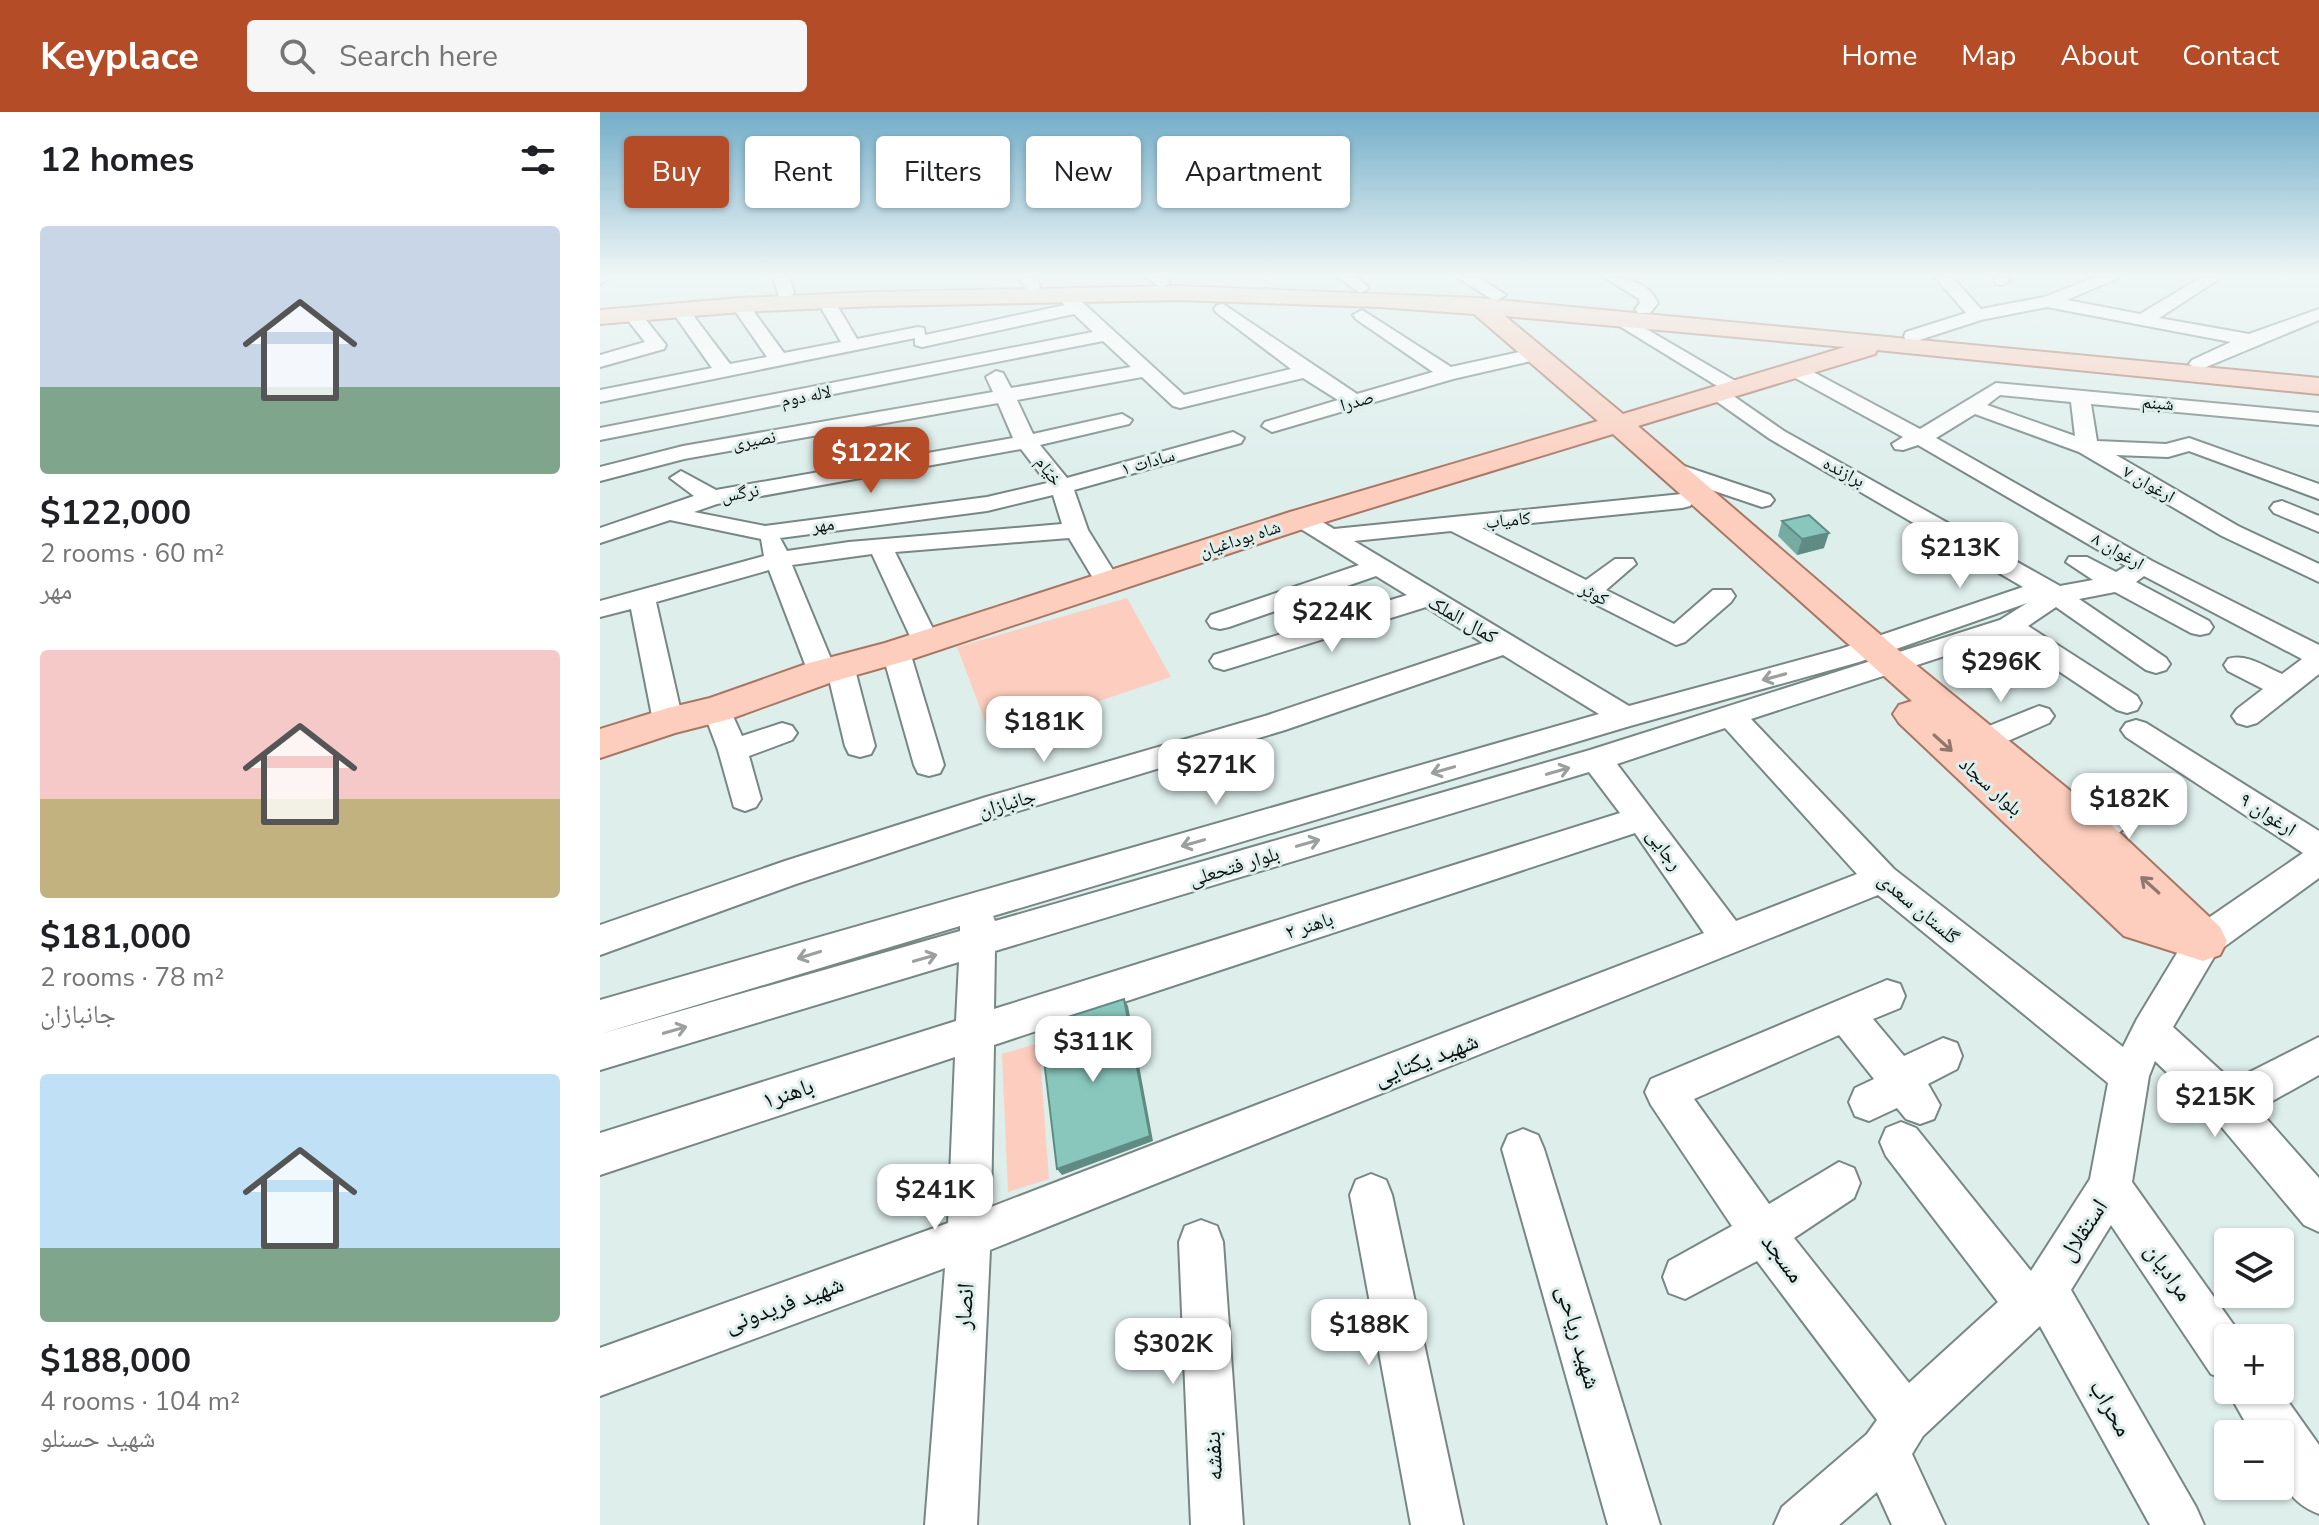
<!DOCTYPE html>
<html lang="en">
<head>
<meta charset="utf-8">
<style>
	:root { --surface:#fff; --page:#f6f6f6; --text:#202124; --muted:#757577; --accent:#b44d27 }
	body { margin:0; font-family:"Nunito Sans","Noto Naskh Arabic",sans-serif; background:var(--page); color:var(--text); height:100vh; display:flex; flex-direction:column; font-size:30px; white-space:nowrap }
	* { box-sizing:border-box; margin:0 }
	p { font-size:26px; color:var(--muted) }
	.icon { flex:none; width:44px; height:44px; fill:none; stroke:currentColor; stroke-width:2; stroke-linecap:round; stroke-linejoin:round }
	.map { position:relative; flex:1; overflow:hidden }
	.sheet { display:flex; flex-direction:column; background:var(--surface); width:600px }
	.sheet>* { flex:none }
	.hud { position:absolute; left:24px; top:24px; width:760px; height:72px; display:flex; gap:16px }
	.tools { position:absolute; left:1614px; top:1116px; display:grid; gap:16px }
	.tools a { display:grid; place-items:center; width:80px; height:80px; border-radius:8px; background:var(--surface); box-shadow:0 2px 6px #0004; font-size:40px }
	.price { position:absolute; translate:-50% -68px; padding:0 18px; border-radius:16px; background:#fff; color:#222; font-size:26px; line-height:52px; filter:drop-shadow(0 2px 4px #0008) }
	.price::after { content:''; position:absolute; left:50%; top:48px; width:24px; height:18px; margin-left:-12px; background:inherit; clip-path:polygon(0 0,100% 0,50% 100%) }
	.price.selected { background:var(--accent); color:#fff }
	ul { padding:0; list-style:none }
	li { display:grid; align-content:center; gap:16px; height:424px; padding:0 40px }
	li span { display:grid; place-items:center; height:248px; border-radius:8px; color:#555 }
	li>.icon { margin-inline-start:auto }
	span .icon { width:144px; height:144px; fill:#fffc; stroke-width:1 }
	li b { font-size:34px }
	h2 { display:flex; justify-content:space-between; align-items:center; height:96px; padding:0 40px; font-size:34px }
	.tag { padding:0 28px; border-radius:8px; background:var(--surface); box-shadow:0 2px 6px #0004; font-size:28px; line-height:72px }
	.tag.selected { background:var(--accent); color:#fff }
	header { display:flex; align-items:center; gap:48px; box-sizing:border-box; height:112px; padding:0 40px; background:var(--accent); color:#fff }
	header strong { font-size:38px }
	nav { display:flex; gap:44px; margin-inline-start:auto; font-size:28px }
	.search { width:560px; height:72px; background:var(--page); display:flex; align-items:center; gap:20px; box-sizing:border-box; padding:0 28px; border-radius:8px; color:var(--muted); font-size:30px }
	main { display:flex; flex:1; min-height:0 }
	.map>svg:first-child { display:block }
</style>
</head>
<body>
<header>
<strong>Keyplace</strong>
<div class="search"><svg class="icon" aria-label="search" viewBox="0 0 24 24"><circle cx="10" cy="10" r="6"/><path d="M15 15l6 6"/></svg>Search here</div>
<nav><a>Home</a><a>Map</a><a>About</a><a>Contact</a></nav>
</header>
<main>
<section class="sheet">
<h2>12 homes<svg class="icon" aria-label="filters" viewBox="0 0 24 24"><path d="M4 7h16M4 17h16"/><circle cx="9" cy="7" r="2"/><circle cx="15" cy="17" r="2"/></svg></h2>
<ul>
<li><span style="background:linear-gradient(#c9d6e8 65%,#7fa58c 0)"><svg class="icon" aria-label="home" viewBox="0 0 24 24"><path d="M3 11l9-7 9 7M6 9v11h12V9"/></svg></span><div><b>$122,000</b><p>2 rooms · 60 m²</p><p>مهر</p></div></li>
<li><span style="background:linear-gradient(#f6c9c9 60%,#c2b280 0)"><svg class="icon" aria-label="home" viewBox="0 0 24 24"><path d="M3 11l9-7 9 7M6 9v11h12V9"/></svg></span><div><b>$181,000</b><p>2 rooms · 78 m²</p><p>جانبازان</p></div></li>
<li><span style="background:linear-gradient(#bfe0f5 70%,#7fa58c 0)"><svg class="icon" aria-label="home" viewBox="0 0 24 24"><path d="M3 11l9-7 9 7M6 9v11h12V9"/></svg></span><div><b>$188,000</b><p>4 rooms · 104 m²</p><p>شهید حسنلو</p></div></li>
</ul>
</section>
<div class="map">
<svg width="1719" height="1413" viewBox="0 0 1719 1413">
	<rect width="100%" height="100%" fill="#ddeeeb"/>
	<path fill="#fdcebf" d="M 527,486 L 571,565 L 391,625 L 357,535 Z
		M 439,931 L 449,1067 L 408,1080 L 402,942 Z"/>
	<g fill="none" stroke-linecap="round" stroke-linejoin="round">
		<g stroke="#778784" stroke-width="4">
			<path id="minor" d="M 0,165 L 8,165 L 8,167 L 0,172 Z
				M 173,165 L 189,165 L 194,180 L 191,184 L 179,184 Z
				M 419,165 L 436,165 L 440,173 L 438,177 L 426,177 Z
				M 545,165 L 565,165 L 570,171 L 562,176 Z
				M 738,165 L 757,165 L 769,176 L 760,181 Z
				M 857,165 L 878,165 L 906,183 L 897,188 L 891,187 Z
				M 1004,165 C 1024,165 1049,170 1058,191 L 1050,201 L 1038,201 L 1035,197 L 1040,191 L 1039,187 Z
				M 1335,165 L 1352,165 L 1381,197 L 1444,185 L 1496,165 L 1520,165 L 1467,188 L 1540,202 L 1602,165 L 1622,165 L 1559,206 L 1649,222 L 1719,197 L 1719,208 L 1599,258 L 1589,252 L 1592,248 L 1631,230 L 1447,195 L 1381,208 L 1313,230 L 1306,228 L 1304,224 L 1306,220 L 1366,201 Z
				M 1393,165 L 1409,165 L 1410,168 L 1402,173 L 1396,172 Z
				M 464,178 L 470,179 L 584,283 L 691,257 L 617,201 L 614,197 L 617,193 L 623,192 L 757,282 L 833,260 L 756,207 L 753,203 L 762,198 L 851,255 L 937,236 L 946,242 L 944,246 L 853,267 L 672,320 L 662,314 L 665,310 L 738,288 L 703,266 L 580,296 L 573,294 L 542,265 L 417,288 L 433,322 L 522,302 L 532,308 L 529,312 L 440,333 L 467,366 L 633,320 L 644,326 L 641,331 L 474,378 L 488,418 L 521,471 L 517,476 L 499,476 L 469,426 L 295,440 L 339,529 L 335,535 L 325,538 L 315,535 L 272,442 L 192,453 L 231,547 L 240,545 L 250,548 L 254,554 L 275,634 L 271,642 L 260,645 L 249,642 L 245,634 L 229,567 L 212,567 L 208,560 L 169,458 L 56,490 L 83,609 L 78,616 L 68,619 L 58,616 L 53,609 L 31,497 L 0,505 L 0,489 L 164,444 L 161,427 L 70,408 L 0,431 L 0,416 L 94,384 L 70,366 L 81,359 L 116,378 L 413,326 L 398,291 L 84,347 L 0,369 L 0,355 L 83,334 L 393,280 L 386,265 L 396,259 L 403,261 L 411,276 L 531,255 L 503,229 L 0,328 L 0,316 L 493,220 L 474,202 L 322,235 L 315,233 L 315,226 L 0,290 L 0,278 L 112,256 L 71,198 L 74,194 L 86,194 L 130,252 L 167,245 L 131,193 L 140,188 L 146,189 L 184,241 L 241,230 L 217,189 L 226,184 L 232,185 L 257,227 L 318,215 L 324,216 L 325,223 L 465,193 L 455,183 ZM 421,337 L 447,371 L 387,385 L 165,414 L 94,400 L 117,392 ZM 453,383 L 462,412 L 249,430 L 187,439 L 180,426 L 387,399 Z
				M 32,197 L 38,198 L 66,233 L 64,237 L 0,255 L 0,243 L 45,230 L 23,202 Z
				M 1019,201 L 1142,273 L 1145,277 L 1142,281 L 1129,281 L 1184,319 L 1460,474 L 1493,468 L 1466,450 L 1469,445 L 1487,445 L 1516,460 L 1526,454 L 1318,333 L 1303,338 L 1295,337 L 1292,332 L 1303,325 L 1188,262 L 1185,258 L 1188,254 L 1202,254 L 1320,317 L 1396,271 L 1719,301 L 1719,313 L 1491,292 L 1497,329 L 1566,332 L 1589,326 L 1719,372 L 1719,387 L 1589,339 L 1568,345 L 1516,343 L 1638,414 L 1719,452 L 1719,470 L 1622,424 L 1479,340 L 1375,302 L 1336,326 L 1552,449 L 1719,533 L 1719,562 L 1657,611 L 1647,614 L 1637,611 L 1632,604 L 1637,597 L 1663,577 L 1628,559 L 1624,553 L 1628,547 C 1647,541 1665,555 1682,562 L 1702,547 L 1544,464 L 1536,470 L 1609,509 L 1613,515 L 1609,521 L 1600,523 L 1591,521 L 1515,480 L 1479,487 L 1566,546 L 1570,552 L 1566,558 L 1556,561 L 1546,558 L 1456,495 L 1428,514 L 1537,584 L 1541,591 L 1537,598 L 1527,601 L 1517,598 L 1406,524 L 1151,607 L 1294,757 L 1523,935 L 1537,907 L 1591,818 L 1703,741 L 1526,625 L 1521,618 L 1526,611 L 1536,608 L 1546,611 L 1719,719 L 1719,766 L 1617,840 L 1573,915 L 1632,969 L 1719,925 L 1719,963 L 1658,997 L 1719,1066 L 1719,1120 L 1704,1113 L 1614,1006 L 1555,949 L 1549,964 L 1532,1070 L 1643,1226 L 1628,1226 L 1628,1269 L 1611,1262 L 1511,1113 L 1471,1178 L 1596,1395 L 1604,1413 L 1550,1413 L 1440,1214 L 1323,1324 L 1312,1342 L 1345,1413 L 1292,1413 L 1277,1380 L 1239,1413 L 1174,1413 L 1182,1395 L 1267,1322 L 1277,1308 L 1157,1149 L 1085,1187 L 1069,1181 L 1063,1165 L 1069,1149 L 1132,1114 L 1051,993 L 1045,980 L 1051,967 L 1287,868 L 1300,872 L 1305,884 L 1300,896 L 1273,907 L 1304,944 L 1343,926 L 1357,931 L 1362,944 L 1357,957 L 1328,972 L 1340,993 L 1334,1007 L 1320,1012 L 1306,1007 L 1297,996 L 1269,1009 L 1255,1004 L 1249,990 L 1255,976 L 1274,967 L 1239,923 L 1094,987 L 1169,1092 L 1239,1050 L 1254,1056 L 1260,1071 L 1254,1086 L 1194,1126 L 1309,1271 L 1398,1190 L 1286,1044 L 1280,1030 L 1286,1016 L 1301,1010 L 1316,1016 L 1431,1159 L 1490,1067 L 1508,971 L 1278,783 L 390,1138 L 377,1413 L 325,1413 L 345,1156 L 0,1284 L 0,1236 L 348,1111 L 355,945 L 0,1063 L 0,1021 L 356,909 L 359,850 L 0,958 L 0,922 L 360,819 L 360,814 L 0,922 L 0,888 L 999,602 L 903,543 L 685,618 L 392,707 L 196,772 L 0,843 L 0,813 L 185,749 L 386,685 L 665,604 L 883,531 L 826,495 L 634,555 L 624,558 L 614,555 L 610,549 L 614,543 L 807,483 L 776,464 L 629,515 L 620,517 L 611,515 L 607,509 L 611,503 L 759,453 L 693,412 L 689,407 L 693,402 L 709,402 L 734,417 L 1082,382 L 1090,384 L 1094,389 L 1090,394 L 1082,396 L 882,416 L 986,468 L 1015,447 L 1033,447 L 1036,452 L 1006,478 L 1074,512 L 1113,478 L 1131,478 L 1135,484 L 1131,490 L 1085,530 L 1076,533 L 851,419 L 754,429 L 1029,594 L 1240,537 L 1423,475 L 1170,327 L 1106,282 L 1109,278 L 1122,277 L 1013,210 L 1010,206 L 1013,202 ZM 1400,283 L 1471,290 L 1475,324 L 1387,293 ZM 1427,491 L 1400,508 L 990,638 L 395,809 L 393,804 L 1030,614 L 1259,550 ZM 1125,616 L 1257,762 L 1136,809 L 1017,652 ZM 989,660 L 1020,701 L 394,897 L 395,839 ZM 1035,721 L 1104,821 L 391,1095 L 394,933 Z
				M 1072,350 L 1170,383 L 1174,388 L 1170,393 L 1162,395 L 1064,362 L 1061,357 L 1064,352 Z
				M 1682,389 L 1719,404 L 1719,420 L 1674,401 L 1670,396 L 1674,391 Z
				M 296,531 L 306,534 L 310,540 L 344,653 L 340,661 L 329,664 L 318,661 L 314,653 L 282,540 L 286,534 Z
				M 117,588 L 127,591 L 142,624 L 182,611 L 192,614 L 197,621 L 192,628 L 149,644 L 161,687 L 156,695 L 145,699 L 134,695 L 118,638 L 103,598 L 107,591 Z
				M 1439,594 L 1449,597 L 1454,604 L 1449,611 L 1385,639 L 1374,636 L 1370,628 L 1374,620 Z
				M 1532,680 L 1543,684 L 1548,692 C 1541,704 1507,733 1494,734 C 1490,734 1484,732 1481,731 L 1476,722 C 1485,704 1513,686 1532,680 Z
				M 923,1017 L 938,1023 L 944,1037 L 1060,1413 L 1008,1413 L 902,1037 L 908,1023 Z
				M 771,1062 L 786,1068 L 792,1083 L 863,1413 L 811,1413 L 750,1083 L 756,1068 Z
				M 601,1108 L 617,1114 L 623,1130 L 643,1413 L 591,1413 L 579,1130 L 585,1114 Z
				M 1628,1275 L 1628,1278 L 1680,1278 L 1719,1333 L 1719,1402 C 1679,1386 1680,1360 1680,1322 L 1652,1322 L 1627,1278 Z"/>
		</g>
		<g stroke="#a87664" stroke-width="4">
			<path id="major" d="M 579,174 L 877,186 L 1719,266 L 1719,282 L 1277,238 L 1275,242 L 1038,314 L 1304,543 L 1506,708 L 1620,815 L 1627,829 L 1620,843 L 1603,849 L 1524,824 L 1299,611 L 1293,602 L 1299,593 L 1312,589 L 1013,322 L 712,414 L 309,548 L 235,569 L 130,607 L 75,621 L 0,646 L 0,617 L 68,596 L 110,586 L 209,551 L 285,531 L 690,400 L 998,309 L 874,202 L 779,195 L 579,188 L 276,194 L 140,200 L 0,212 L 0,198 L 140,186 L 276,180 ZM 905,204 L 1245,235 L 1023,302 Z"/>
		</g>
		<use href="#minor" fill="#fff" fill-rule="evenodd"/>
		<use href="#major" fill="#fdcebe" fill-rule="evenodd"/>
	</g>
	<path fill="#76aba2" d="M 1182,409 L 1224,436 L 1197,443 L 1178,424 Z"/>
	<path fill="#608b84" d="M 1229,421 L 1224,436 L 1197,443 L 1202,427 Z
		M 524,887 L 528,894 L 553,1029 L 462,1063 L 457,1057 Z"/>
	<path fill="#89c7bc" stroke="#608b84" stroke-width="2" d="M 1209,403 L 1229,421 L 1202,427 L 1182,409 Z
		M 524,887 L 550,1024 L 457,1057 L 440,914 Z"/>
	<defs><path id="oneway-shaft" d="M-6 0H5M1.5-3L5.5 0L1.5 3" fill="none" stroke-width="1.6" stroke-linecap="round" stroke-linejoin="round" transform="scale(2)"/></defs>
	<g stroke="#9d9f9f">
		<use href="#oneway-shaft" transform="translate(1174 565) rotate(165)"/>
		<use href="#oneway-shaft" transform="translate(843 658) rotate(164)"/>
		<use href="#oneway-shaft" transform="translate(958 659) rotate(-16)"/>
		<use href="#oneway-shaft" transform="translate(593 731) rotate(164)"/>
		<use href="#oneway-shaft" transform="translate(708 731) rotate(-16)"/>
		<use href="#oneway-shaft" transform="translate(209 843) rotate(163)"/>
		<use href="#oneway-shaft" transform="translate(325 846) rotate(-16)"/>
		<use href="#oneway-shaft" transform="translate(75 918) rotate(-16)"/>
	</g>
	<g stroke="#90786f">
		<use href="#oneway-shaft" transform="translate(1343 631) rotate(42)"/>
		<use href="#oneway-shaft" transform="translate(1550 773) rotate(-138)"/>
	</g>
	<linearGradient id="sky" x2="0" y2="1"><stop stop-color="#73adc8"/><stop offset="0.45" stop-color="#f0f7f6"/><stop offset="1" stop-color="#f0f7f6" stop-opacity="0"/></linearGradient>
	<rect width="1719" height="363" fill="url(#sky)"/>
	<g text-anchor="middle" stroke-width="6" stroke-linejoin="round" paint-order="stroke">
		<g font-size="18" fill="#0b100f" stroke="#ddeeeb">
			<text transform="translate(206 284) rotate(-11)" y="6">لاله دوم</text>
			<text transform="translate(757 289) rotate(-16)" y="6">صدرا</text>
			<text transform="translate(1558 291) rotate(5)" y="6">شبنم</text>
			<text transform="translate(154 328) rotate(-10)" y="6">نصیری</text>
			<text transform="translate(548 350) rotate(-16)" y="6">سادات ۱</text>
			<text transform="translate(449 359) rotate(53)" y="6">خیّام</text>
			<text transform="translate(1244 360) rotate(28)" y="6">برازنده</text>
			<text transform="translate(1549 372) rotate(30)" y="6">ارغوان ۷</text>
			<text transform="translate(140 381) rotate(-10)" y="6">نرگس</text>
			<text transform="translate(908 408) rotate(-6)" y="6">کامیاب</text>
			<text transform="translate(223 413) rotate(-7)" y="6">مهر</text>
			<text transform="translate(640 427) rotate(-18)" y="6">شاه بوداغیان</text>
			<text transform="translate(1518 439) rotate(30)" y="6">ارغوان ۸</text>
			<text transform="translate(994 482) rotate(27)" y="6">کوثر</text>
		</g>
		<g font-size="20" fill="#0b100f" stroke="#ddeeeb">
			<text transform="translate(863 507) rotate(30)" y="7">کمال الملک</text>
			<text transform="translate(1391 674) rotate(42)" y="7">بلوار سجاد</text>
			<text transform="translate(407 691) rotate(-16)" y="7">جانبازان</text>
			<text transform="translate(1668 702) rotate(33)" y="7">ارغوان ۹</text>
			<text transform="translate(1065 737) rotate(54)" y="7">رجایی</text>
			<text transform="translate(634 754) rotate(-17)" y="7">بلوار فتحعلی</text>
			<text transform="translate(1319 796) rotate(40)" y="7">گلستان سعدی</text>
			<text transform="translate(709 813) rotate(-18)" y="7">باهنر ۲</text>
		</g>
		<g font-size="24" fill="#0b100f" stroke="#ddeeeb">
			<text transform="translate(826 947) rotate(-21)" y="8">شهید یکتایی</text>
			<text transform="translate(188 981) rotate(-18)" y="8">باهنر۱</text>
			<text transform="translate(1483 1118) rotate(-57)" y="8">استقلال</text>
			<text transform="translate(1183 1146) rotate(53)" y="8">مسجد</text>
			<text transform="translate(1569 1160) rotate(55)" y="8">مرادیان</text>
			<text transform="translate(184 1192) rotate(-20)" y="8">شهید فریدونی</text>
			<text transform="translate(364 1194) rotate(-86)" y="8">انصار</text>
			<text transform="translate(979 1225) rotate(74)" y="8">شهید ریاحی</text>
			<text transform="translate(1511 1296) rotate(60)" y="8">محراب</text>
			<text transform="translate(613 1344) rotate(-93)" y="8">بنفشه</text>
		</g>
	</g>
</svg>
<div class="tools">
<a><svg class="icon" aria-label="layers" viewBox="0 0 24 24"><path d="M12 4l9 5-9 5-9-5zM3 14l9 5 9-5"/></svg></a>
<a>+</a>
<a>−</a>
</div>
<b class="price selected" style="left:271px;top:383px">$122K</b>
<b class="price" style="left:1360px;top:478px">$213K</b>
<b class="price" style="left:732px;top:542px">$224K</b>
<b class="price" style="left:1401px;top:592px">$296K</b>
<b class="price" style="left:444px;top:652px">$181K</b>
<b class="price" style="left:616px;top:695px">$271K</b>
<b class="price" style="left:1529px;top:729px">$182K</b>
<b class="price" style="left:493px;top:972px">$311K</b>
<b class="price" style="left:1615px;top:1027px">$215K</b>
<b class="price" style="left:335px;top:1120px">$241K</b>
<b class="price" style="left:769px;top:1255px">$188K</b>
<b class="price" style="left:573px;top:1274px">$302K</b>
<div class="hud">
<a class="tag selected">Buy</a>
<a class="tag">Rent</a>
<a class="tag">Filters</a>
<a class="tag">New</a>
<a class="tag">Apartment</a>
</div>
</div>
</main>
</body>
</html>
